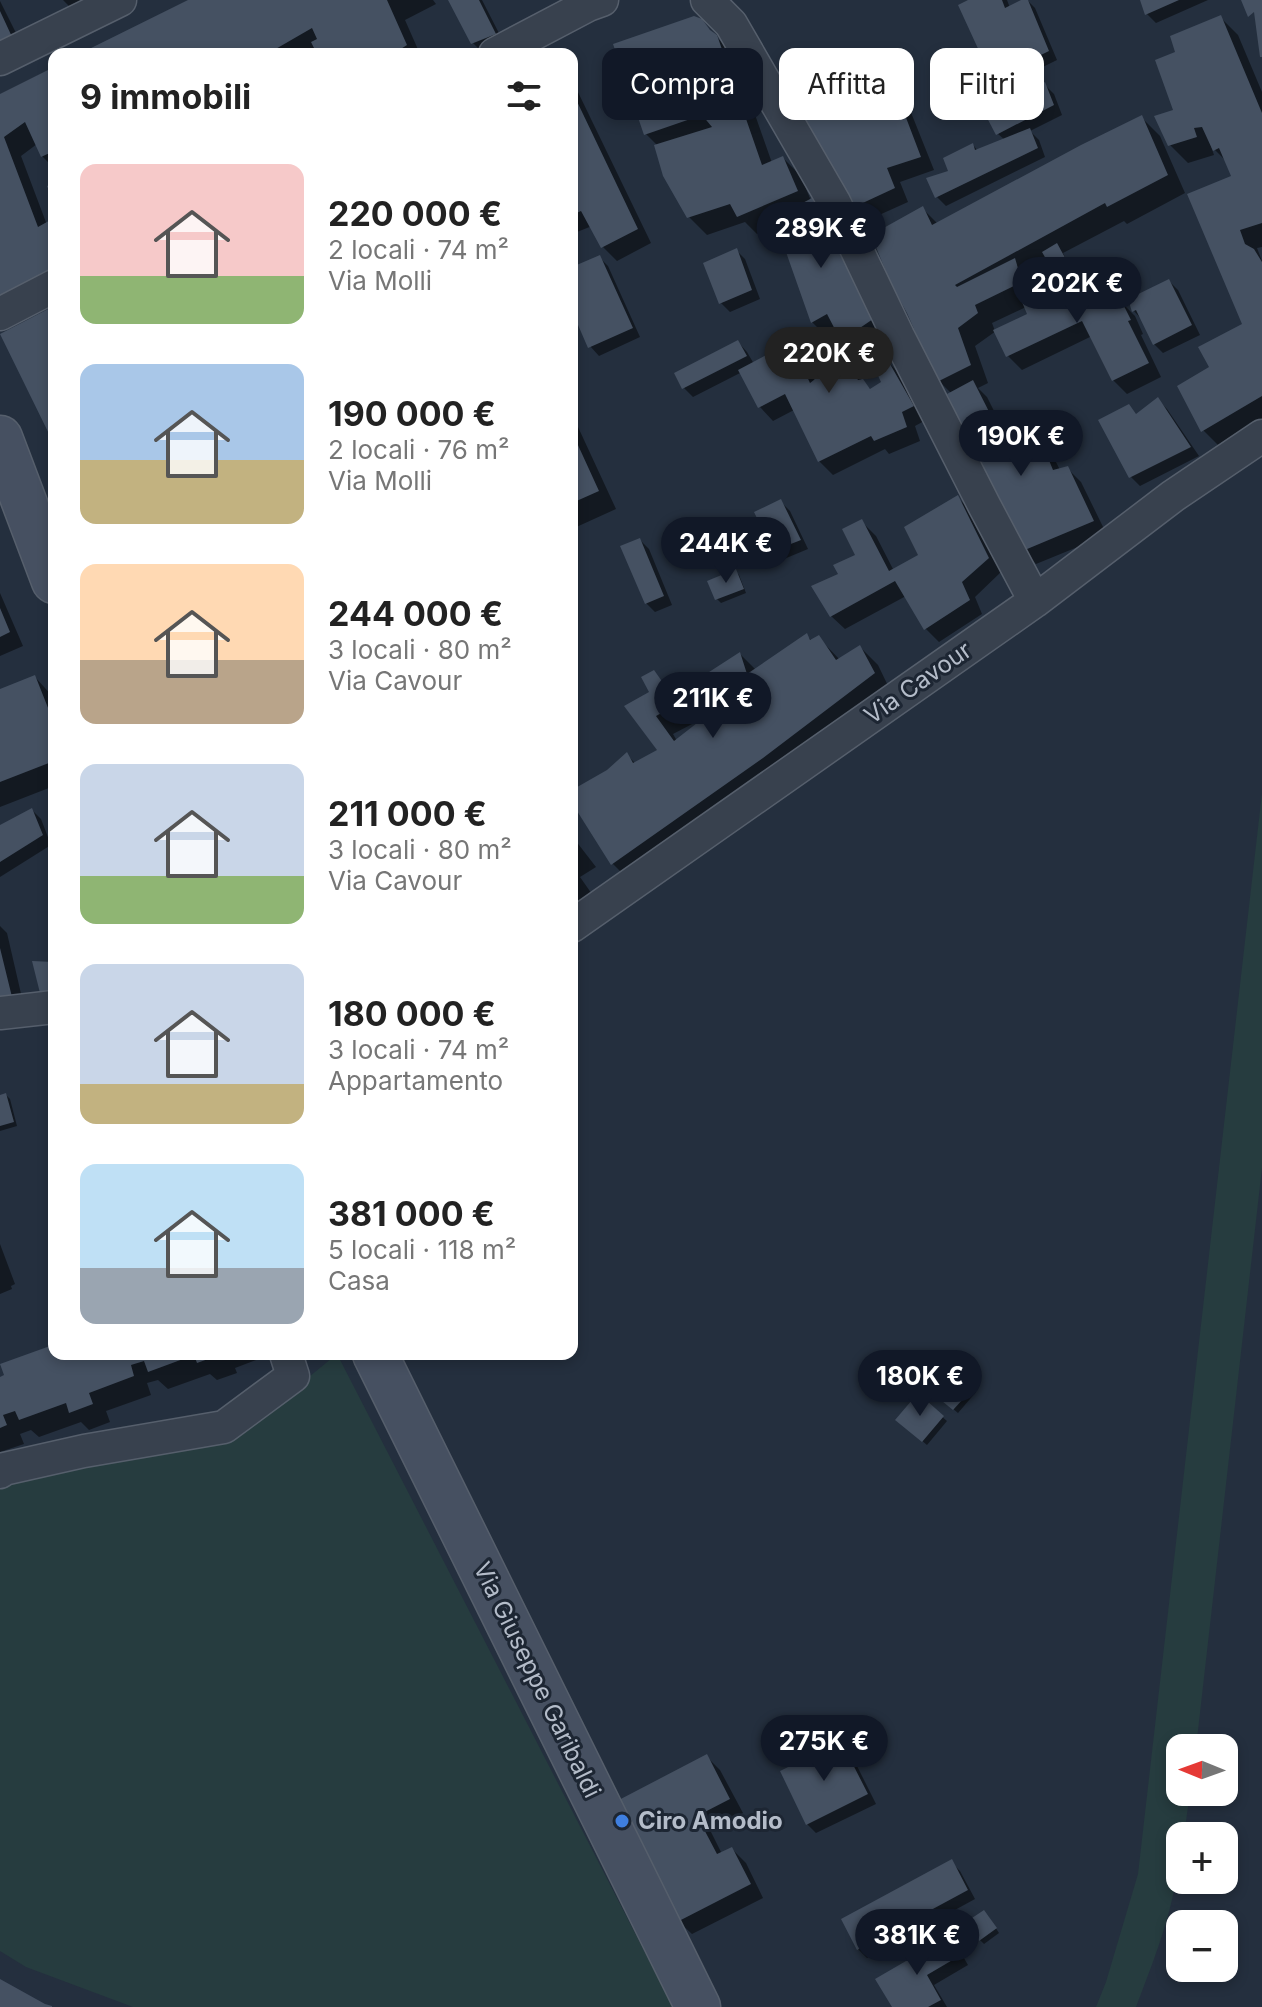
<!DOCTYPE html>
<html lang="it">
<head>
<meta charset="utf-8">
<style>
	:root { --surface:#fff; --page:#f2f2f2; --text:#222; --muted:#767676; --accent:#111827 }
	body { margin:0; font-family:Inter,sans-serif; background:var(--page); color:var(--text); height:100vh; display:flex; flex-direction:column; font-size:30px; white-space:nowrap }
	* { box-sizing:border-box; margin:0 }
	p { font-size:26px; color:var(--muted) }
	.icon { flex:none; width:44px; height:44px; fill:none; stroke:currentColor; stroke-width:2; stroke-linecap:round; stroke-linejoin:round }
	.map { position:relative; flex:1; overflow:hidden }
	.panel { position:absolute; left:48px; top:48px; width:530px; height:1312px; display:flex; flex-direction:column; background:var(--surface); border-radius:16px; box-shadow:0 4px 12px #0003 }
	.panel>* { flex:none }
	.hud { position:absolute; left:602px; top:48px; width:540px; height:72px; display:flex; gap:16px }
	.needle { width:52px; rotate:271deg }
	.fabs { position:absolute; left:1166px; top:1734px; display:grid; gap:16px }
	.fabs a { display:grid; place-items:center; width:72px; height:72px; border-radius:16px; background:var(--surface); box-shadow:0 4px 12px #0003; font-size:40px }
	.price { position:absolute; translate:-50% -68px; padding:0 18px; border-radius:28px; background:var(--accent); color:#fff; font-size:26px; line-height:52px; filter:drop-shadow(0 2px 4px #0008) }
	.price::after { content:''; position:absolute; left:50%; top:48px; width:24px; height:18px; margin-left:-12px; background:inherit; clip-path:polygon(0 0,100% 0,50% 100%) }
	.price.on { background:#222; color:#fff }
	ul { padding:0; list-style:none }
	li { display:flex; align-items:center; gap:24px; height:200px; padding:0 32px }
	li span { display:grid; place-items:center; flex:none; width:224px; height:160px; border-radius:16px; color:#555 }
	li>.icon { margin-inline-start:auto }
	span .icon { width:96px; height:96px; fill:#fffc; stroke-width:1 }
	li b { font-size:34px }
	h2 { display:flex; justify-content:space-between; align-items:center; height:96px; padding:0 32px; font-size:34px }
	.chip { padding:0 28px; border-radius:16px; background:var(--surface); box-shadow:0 4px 12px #0003; font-size:28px; line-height:72px }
	.chip.on { background:var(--accent); color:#fff }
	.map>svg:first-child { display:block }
</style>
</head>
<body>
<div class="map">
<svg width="1262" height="2007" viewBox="0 0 1262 2007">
	<rect width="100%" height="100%" fill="#242f3e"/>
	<path fill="#263c3f" d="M 1262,793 L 1262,1168 L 1196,1748 L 1180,1748 L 1180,1792 L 1190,1792 L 1184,1836 L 1180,1836 C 1180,1895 1157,1952 1136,2007 L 1096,2007 L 1106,1982 L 1138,1874 Z
		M 337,1354 L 673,2007 L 133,2007 L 26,1967 L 0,1951 L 0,1485 L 25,1472 L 219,1439 L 304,1381 Z"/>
	<path fill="#0007" fill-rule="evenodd" d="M 63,0 L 87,0 L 70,7 Z
		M 192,0 L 433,0 L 436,4 L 405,20 L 420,54 L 84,54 Z
		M 451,0 L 482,0 L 504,43 L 482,52 L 473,43 Z
		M 973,0 L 1007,0 L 1010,8 L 1027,0 L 1035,8 L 1057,60 L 1002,87 L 993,78 Z
		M 1142,0 L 1208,0 L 1156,23 L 1147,14 Z
		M 0,1 L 26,53 L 0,66 Z
		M 1220,17 L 1238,35 L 1262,92 L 1262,247 L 1257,248 L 1262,261 L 1262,424 L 1221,448 L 1203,430 L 1212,367 L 1244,325 L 1234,177 L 1228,163 L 1211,146 L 1214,155 L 1188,163 L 1169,144 L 1175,112 L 1178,54 Z
		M 701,21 L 734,55 L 772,163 L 783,158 L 801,176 L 811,201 L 826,214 L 885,333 L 856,354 L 843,340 L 837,330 L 824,337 L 831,344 L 834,343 L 848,357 L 862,381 L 871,390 L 884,382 L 885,359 L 899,373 L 926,420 L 915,426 L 920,441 L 889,454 L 885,449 L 833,475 L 819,461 L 794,410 L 773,421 L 760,407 L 742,372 L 693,397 L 684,388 L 738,342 L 747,352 L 754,364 L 791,345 L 805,358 L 815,382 L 821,377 L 801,338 L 819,329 L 812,322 L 778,225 L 757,234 L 745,222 L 707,235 L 689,217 L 658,146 L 646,134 Z
		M 828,62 L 845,82 L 867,84 L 888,76 L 902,90 L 934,170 L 900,182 L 908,202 L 868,220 L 854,207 L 817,149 L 818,99 Z
		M 54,69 L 54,168 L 42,156 L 37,144 L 21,156 L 47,225 L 54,221 L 54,295 L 19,312 L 0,292 L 0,96 Z
		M 572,84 L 576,88 L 651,243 L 617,261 L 603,247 L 592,226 L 572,234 Z
		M 1045,85 L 1054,94 L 1062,115 L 1030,131 L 1039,140 L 1045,157 L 946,206 L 937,197 L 951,172 L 973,145 L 978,151 L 1005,140 L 998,134 Z
		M 1142,118 L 1160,136 L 1185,193 L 1127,224 L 1124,221 L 1063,253 L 1071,270 L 1060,275 L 1050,261 L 1027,273 L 1033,278 L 1038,297 L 1069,281 L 1074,286 L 1092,277 L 1106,291 L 1114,306 L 1121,302 L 1135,316 L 1143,334 L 1141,335 L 1161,377 L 1127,394 L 1113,380 L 1092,336 L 1022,370 L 1008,356 L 996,331 L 975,346 L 988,383 L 978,388 L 987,397 L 1021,465 L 1032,461 L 1041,446 L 1055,460 L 1060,470 L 1067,468 L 1081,482 L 1107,535 L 1036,564 L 1022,550 L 952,394 L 939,381 L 923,209 L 938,224 ZM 1026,307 L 1030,314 L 995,331 L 992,323 Z
		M 736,250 L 745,259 L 760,299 L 730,312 L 721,303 L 706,264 Z
		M 599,257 L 608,266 L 640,337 L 599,356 L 590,346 L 572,306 L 572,270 Z
		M 1169,281 L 1178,290 L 1200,335 L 1163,353 L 1154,344 L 1143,321 L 1134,311 L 1130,300 Z
		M 1158,400 L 1167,409 L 1199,456 L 1140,486 L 1131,477 L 1137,416 Z
		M 572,414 L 616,509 L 572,529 Z
		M 958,498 L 971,511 L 1001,572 L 975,597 L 982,614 L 939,642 L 925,628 L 906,596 L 845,629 L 831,616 L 841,575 L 858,556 L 862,522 L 876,536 L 894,571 L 921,556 Z
		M 781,502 L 790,511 L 808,549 L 784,559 L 775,550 Z
		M 640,540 L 649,549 L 672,605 L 655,612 L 646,603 Z
		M 735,571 L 739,575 L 746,593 L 721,603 L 717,599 L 710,582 Z
		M 0,593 L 23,646 L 0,656 Z
		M 807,636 L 812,641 L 818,637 L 840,660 L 860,647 L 878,665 L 891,692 L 631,882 L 613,864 L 572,799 L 572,793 L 608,772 L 627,755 L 636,764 L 660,751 L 652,692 L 653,672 L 671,691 L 694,723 L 673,734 L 677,741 L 723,705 L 740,654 L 756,670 Z
		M 35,677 L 54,698 L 54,786 L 0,807 L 0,691 Z
		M 32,810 L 41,819 L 51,845 L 0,877 L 0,827 Z
		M 572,836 L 596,867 L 580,877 L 594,897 L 572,910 Z
		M 0,926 L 7,933 L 25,1011 L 0,1015 Z
		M 6,1095 L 10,1099 L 17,1126 L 0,1131 L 0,1097 Z
		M 0,1244 L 15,1284 L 11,1286 L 12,1289 L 0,1294 Z
		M 50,1348 L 54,1354 L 263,1354 L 264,1357 L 235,1368 L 237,1373 L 217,1380 L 210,1374 L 168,1389 L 158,1380 L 147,1383 L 151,1395 L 106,1411 L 110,1422 L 89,1430 L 81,1422 L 39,1437 L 31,1430 L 20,1434 L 24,1444 L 0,1452 L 0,1379 Z
		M 949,1367 L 976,1392 L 958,1413 L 933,1392 Z
		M 918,1396 L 947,1421 L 927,1445 L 902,1424 Z
		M 841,1743 L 850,1752 L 876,1804 L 816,1833 L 807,1824 Z
		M 707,1757 L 720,1770 L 743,1813 L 710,1830 L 722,1854 L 732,1849 L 746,1863 L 763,1898 L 692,1934 L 678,1921 Z
		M 951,1862 L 960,1871 L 975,1899 L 867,1958 L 858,1949 Z
		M 988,1916 L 999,1933 L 984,1944 L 980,1940 Z
		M 949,1938 L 958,1948 L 968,1965 L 934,1985 L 947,2007 L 894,2007 Z"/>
	<path fill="#455162" d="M 188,0 L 387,0 L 407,45 L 393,54 L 317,54 L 311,42 L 317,39 L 312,28 L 267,54 L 236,54 L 235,51 L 230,54 L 79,54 Z
		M 448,0 L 479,0 L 496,34 L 471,44 Z
		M 968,0 L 1002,0 L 1005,8 L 1021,0 L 1028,0 L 1049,51 L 992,79 L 958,5 Z
		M 1140,0 L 1179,0 L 1145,15 Z
		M 1241,0 L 1262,0 L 1262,57 L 1260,57 L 1254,12 L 1248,17 Z
		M 0,11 L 13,39 L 0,46 Z
		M 1221,15 L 1262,113 L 1262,223 L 1240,230 L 1245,244 L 1254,249 L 1262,262 L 1262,396 L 1201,432 L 1177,386 L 1209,367 L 1198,347 L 1242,324 L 1187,194 L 1231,176 L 1219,148 L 1213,151 L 1202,127 L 1194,128 L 1197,137 L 1168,146 L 1154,116 L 1173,110 L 1155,60 L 1175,52 L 1170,36 Z
		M 694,16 L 702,19 L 710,30 L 717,35 L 762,165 L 783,156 L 798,191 L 737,217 L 730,204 L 687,218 L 663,176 L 654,145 L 712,127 L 702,115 L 644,135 L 613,44 Z
		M 828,60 L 840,81 L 861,75 L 865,82 L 889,73 L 921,157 L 887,168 L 895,188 L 852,208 L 821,147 L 815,150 L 794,107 L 815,98 L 802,72 Z
		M 54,67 L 54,151 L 41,157 L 25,122 L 4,137 L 38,227 L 54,218 L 54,269 L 0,295 L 0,94 Z
		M 1045,82 L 1054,105 L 996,135 L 985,114 Z
		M 572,91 L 638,229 L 601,248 L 581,211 L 572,215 Z
		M 1142,115 L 1168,175 L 1107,207 L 1105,203 L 955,285 L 957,287 L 1015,258 L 1022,282 L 975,305 L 978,313 L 958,328 L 971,365 L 937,382 L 907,313 L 892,286 L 871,235 L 923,206 L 932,225 L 1081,145 Z
		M 1030,128 L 1038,148 L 935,198 L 926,178 L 948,171 L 943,158 L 973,143 L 975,150 Z
		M 54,183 L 54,202 L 47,186 Z
		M 812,198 L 873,319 L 841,341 L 827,314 L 811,323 L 774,218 Z
		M 1057,243 L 1069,265 L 1054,273 L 1042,252 Z
		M 737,248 L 752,290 L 719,304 L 703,263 Z
		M 600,255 L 633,328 L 588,348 L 572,311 L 572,267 Z
		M 1093,275 L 1108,306 L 1121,300 L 1131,320 L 1128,321 L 1149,363 L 1112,381 L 1082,321 L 1006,357 L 993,330 L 1027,314 L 1022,302 L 1070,279 L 1072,285 Z
		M 1169,279 L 1192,325 L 1153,345 L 1136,310 L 1132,312 L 1128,299 Z
		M 54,306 L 54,444 L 0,334 Z
		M 817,327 L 825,343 L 835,341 L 858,380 L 863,379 L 870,389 L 881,382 L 872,363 L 886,357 L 914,406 L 902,412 L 907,427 L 874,441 L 871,436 L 818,462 L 785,394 L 758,408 L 738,370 L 791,342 L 810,383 L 819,376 L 798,337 Z
		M 738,340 L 747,356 L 682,389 L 674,373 Z
		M 973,380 L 1016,465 L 1029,460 L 1026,449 L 1042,443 L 1053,470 L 1068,466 L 1094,521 L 1020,552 L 947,394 Z
		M 1158,397 L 1191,447 L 1129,478 L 1098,420 L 1129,404 L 1136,414 Z
		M 572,432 L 599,491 L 572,503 Z
		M 958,495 L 989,558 L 962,582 L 970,600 L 924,630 L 895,581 L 830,617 L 811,586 L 838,574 L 833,565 L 855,555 L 842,529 L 862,519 L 889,571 L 918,555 L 904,527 Z
		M 781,499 L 801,540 L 773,551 L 754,512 Z
		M 640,538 L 664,596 L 645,604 L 620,546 Z
		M 736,569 L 744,589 L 715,600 L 707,581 Z
		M 0,608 L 10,632 L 0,637 Z
		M 807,633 L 810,640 L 819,635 L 836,660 L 860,645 L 875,673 L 763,758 L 611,865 L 572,803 L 572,790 L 607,770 L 627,752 L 633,763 L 657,750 L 624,706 L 649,692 L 641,677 L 654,670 L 678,704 L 656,716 L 674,741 L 720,705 L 706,674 L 740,652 L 747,674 Z
		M 35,675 L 54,723 L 54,761 L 0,782 L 0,689 Z
		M 32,808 L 43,835 L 0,862 L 0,825 Z
		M 0,948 L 12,997 L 0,999 Z
		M 32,961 L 54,962 L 54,996 L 41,997 Z
		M 6,1093 L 14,1122 L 0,1126 L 0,1095 Z
		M 50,1346 L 54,1354 L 222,1354 L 197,1363 L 194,1355 L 148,1372 L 144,1361 L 131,1365 L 134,1376 L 89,1393 L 93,1404 L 69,1413 L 66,1403 L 19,1420 L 15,1411 L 3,1415 L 7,1425 L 0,1428 L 0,1377 L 4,1375 L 0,1364 Z
		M 948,1364 L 974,1387 L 953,1410 L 926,1388 Z
		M 918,1393 L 944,1416 L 922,1442 L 895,1420 Z
		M 841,1741 L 868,1794 L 806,1825 L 780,1771 Z
		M 707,1754 L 730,1799 L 697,1816 L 717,1854 L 732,1847 L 751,1884 L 677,1922 L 615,1802 Z
		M 952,1859 L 968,1890 L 857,1950 L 841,1919 Z
		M 984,1910 L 997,1928 L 979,1941 L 966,1922 Z
		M 949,1936 L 961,1955 L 927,1975 L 941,2000 L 928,2007 L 892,2007 L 875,1979 Z
		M 0,1979 L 45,2004 L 52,2006 L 52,2007 L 0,2007 Z"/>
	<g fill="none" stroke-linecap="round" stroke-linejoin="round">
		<g stroke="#565f6c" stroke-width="35">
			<path id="street" d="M 707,0 L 731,24 L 834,202 L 898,336 L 984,505 L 1035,601
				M 495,54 L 588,5 L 602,0
				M 0,59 L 120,0
				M 0,314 L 54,286
				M 572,926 L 1035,601 L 1173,496 L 1262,436
				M 0,1013 L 54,1007
				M 0,1472 L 4,1469 L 84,1451 L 224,1427 L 293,1376 L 286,1354"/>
		</g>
		<g stroke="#565f6c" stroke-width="47">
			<path id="secondary" d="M 0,438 L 54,581
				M 375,1354 L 698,2007"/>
		</g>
		<use href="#street" stroke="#38414e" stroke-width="32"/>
		<use href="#secondary" stroke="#465061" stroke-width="44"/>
	</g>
	<circle fill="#3f7fe0" stroke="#1d2633" stroke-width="3" cx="622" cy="1821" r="8"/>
	<g text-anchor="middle" stroke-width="6" stroke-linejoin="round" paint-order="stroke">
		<g font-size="24" fill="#b4bcc9" stroke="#1d2633">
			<text transform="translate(918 683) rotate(-35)" y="8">Via Cavour</text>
			<text transform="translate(537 1680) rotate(64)" y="8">Via Giuseppe Garibaldi</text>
		</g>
		<g font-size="24" font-weight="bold" fill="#b4bcc9" stroke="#1d2633" text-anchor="start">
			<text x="638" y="1829">Ciro Amodio</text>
		</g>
	</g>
</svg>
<div class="fabs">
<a><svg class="needle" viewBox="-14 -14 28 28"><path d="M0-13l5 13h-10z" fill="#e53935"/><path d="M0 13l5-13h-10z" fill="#767676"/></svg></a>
<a>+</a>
<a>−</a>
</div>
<b class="price" style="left:821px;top:270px">289K €</b>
<b class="price" style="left:1077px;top:325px">202K €</b>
<b class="price on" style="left:829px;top:395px">220K €</b>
<b class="price" style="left:1021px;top:478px">190K €</b>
<b class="price" style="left:726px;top:585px">244K €</b>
<b class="price" style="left:713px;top:740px">211K €</b>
<b class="price" style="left:920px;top:1418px">180K €</b>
<b class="price" style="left:824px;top:1783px">275K €</b>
<b class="price" style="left:917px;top:1977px">381K €</b>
<div class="hud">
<a class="chip on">Compra</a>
<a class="chip">Affitta</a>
<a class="chip">Filtri</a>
</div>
<section class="panel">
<h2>9 immobili<svg class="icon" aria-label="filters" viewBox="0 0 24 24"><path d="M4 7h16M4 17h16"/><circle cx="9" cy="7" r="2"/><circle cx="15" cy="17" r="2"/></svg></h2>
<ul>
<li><span style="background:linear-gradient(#f6c9c9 70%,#8fb573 0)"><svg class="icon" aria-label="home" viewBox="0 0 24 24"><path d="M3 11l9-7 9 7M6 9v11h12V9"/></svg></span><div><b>220 000 €</b><p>2 locali · 74 m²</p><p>Via Molli</p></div></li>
<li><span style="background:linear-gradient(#a9c7e8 60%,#c2b280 0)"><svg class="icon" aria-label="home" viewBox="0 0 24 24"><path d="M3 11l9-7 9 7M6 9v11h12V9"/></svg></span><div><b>190 000 €</b><p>2 locali · 76 m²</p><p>Via Molli</p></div></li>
<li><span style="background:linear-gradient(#ffd9b3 60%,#b9a48a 0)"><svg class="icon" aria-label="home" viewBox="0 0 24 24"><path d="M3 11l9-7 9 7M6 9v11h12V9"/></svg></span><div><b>244 000 €</b><p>3 locali · 80 m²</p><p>Via Cavour</p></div></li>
<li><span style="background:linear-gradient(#c9d6e8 70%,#8fb573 0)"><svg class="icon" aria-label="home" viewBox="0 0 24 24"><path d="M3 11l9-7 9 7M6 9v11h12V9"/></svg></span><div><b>211 000 €</b><p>3 locali · 80 m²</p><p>Via Cavour</p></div></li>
<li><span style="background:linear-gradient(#c9d6e8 75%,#c2b280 0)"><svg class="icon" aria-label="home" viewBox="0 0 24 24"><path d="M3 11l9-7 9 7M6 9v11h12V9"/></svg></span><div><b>180 000 €</b><p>3 locali · 74 m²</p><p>Appartamento</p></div></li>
<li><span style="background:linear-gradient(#bfe0f5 65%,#9aa5b1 0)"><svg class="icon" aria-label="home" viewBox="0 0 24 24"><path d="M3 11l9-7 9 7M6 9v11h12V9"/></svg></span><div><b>381 000 €</b><p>5 locali · 118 m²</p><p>Casa</p></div></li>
</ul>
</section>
</div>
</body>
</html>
